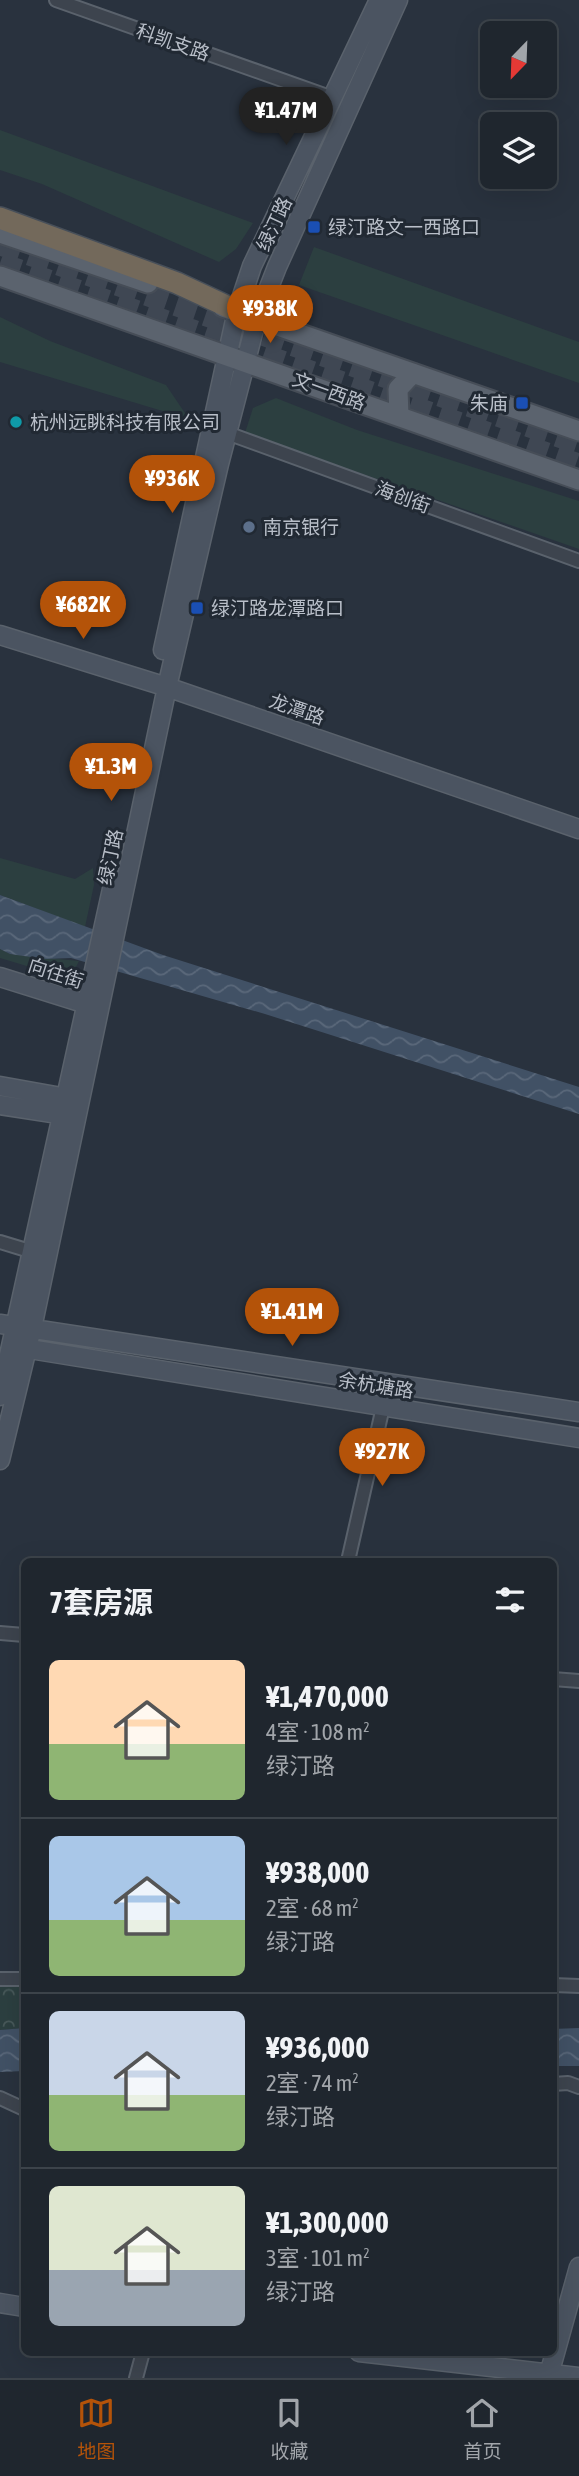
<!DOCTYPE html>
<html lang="zh">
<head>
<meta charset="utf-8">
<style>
	:root { --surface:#1f262e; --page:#272e36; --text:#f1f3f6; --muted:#a1a5aa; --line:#3c434a; --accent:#b45309 }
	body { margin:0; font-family:"Asap Condensed","Noto Sans SC",sans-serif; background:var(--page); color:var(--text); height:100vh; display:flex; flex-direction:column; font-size:26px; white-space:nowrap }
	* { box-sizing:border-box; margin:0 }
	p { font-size:23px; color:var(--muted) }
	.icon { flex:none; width:38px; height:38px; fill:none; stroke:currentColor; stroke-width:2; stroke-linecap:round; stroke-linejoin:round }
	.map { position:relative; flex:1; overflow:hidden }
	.side { position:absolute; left:21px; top:1558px; width:536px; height:798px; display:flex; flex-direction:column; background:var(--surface); border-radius:10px; box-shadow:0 7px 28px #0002,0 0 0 2px var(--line) }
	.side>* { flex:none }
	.needle { width:46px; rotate:203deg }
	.fabs { position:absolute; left:480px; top:21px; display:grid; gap:14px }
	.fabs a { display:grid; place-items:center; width:77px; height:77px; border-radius:10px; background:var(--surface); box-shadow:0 7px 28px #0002,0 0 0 2px var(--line); font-size:35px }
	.price { position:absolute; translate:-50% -60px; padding:0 16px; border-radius:24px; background:var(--accent); color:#fff; font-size:23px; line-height:46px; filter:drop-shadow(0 2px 4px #0008) }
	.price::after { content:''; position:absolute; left:50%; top:42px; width:21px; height:16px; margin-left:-10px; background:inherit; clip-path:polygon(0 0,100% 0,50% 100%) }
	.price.selected { background:#222; color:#fff }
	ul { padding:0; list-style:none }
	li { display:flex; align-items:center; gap:21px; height:175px; padding:0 28px }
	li+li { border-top:2px solid var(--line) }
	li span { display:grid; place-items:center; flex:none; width:196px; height:140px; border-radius:10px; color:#555 }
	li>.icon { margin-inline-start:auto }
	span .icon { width:84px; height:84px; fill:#fffc; stroke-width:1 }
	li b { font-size:30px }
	h2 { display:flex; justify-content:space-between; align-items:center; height:84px; padding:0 28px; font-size:30px }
	.dock { display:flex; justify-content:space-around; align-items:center; height:98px; border-top:2px solid var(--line); background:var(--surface); font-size:19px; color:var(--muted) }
	.dock a { display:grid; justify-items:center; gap:4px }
	.dock .selected { color:var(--accent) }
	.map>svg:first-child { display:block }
</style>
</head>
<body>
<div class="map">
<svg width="579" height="2378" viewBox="0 0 579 2378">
	<defs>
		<pattern id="park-crowns" width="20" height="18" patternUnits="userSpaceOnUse" patternTransform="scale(1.75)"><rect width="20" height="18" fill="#2c3f40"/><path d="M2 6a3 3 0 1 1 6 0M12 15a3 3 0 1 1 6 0" fill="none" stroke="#48595a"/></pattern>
		<pattern id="water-waves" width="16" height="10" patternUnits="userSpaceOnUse" patternTransform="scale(1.75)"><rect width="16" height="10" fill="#415165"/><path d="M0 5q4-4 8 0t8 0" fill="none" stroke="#5a687a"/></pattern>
	</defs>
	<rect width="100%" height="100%" fill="#29323e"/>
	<path fill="#2c3f40" d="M 0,130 L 253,223 L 236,249 L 219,262 L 42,184 L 0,170 Z
		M 314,247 L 579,342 L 579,383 L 299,285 Z
		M 0,317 L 50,341 L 166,385 L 189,419 L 0,362 Z
		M 276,398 L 357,430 L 579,501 L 579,549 L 245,433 L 253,408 Z
		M 0,858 L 75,879 L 93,868 L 94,885 L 85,927 L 0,895 Z
		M 0,949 L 10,954 L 79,961 L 74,971 L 60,976 L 0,958 Z"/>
	<path fill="url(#park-crowns)" d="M 0,1985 L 24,1986 L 24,2028 L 0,2030 Z"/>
	<path fill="url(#water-waves)" d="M 0,895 L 163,955 L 579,1087 L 579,1114 L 265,1014 L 71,958 L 45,959 L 10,954 L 0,949 Z
		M 24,2028 L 24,2071 L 0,2072 L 0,2030 Z
		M 579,2028 L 579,2066 L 553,2066 L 553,2029 Z"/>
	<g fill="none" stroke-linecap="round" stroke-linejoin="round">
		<path stroke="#3f4753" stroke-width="21" stroke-dasharray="21 10" stroke-linecap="butt" d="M 0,245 L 579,444
			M 0,263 L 579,464"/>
		<g stroke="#5a626c" stroke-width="16">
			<path id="street" d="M 56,0 L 330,97
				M 227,433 L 579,561
				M 0,1242 L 33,1252
				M 348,1561 L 383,1407
				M 0,1633 L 24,1635
				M 553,1679 L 579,1681
				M 0,1979 L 24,1979
				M 553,1985 L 579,1986
				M 553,2084 L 568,2083 L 579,2087
				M 0,2098 L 24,2109
				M 136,2378 L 143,2352"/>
		</g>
		<g stroke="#5a626c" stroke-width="21">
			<path id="secondary" d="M 0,635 L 167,687 L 579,829
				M 163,650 L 237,311 L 252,266 L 379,0
				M 0,977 L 99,1008
				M 0,1086 L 67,1098
				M 0,1105 L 64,1115
				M 0,1324 L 579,1412
				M 17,1347 L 579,1438
				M 0,1396 L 114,880
				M 0,1460 L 32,1328 L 167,687 L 219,464 L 257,318 L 277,267 L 398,0
				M 0,2303 L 24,2307
				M 359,2352 L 579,2377
				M 548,2378 L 579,2267"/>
		</g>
		<g stroke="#464d57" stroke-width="23">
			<path id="primary" d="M 0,233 L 148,283
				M 0,276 L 579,480
				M 223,307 L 579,431
				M 399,416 L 398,389 L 413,373"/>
		</g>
		<g stroke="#474f59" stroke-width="24">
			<path id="highway" d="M 0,218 L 177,283 L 237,311"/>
		</g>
		<use href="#street" stroke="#3d444e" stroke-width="12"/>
		<use href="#secondary" stroke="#4b5461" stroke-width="18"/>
		<use href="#primary" stroke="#5b636e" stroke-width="19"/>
		<use href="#highway" stroke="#73695b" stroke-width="21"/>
	</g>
	<g fill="#1a4fb4" stroke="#212933" stroke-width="2.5">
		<rect x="307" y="220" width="14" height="14" rx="3.5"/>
		<rect x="515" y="396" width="14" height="14" rx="3.5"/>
		<rect x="190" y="601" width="14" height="14" rx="3.5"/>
	</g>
	<circle fill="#0f9aa8" stroke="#212933" stroke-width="2.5" cx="16" cy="422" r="7"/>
	<circle fill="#5c6f8a" stroke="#212933" stroke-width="2.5" cx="249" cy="527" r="7"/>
	<g text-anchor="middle" stroke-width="6" stroke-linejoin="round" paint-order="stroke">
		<g font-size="19" fill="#b9bfc9" stroke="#212933">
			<text transform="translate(173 42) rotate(19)" y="7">科凯支路</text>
			<text transform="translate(274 224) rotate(-65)" y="7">绿汀路</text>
			<text transform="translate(329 391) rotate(20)" y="7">文一西路</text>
			<text transform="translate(403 497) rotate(20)" y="7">海创街</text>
			<text transform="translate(297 709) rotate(19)" y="7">龙潭路</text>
			<text transform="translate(110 857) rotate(-78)" y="7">绿汀路</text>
			<text transform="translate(56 973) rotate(18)" y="7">向往街</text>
			<text transform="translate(376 1385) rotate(9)" y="7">余杭塘路</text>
		</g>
		<g font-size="19" fill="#b9bfc9" stroke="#212933" text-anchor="start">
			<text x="328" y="234">绿汀路文一西路口</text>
			<text x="508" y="410" text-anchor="end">朱庙</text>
			<text x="30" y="429">杭州远眺科技有限公司</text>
			<text x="263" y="534">南京银行</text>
			<text x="211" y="615">绿汀路龙潭路口</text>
		</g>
	</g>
</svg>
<div class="fabs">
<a><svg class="needle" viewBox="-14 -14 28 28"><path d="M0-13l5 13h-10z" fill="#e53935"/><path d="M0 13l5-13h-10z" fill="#a1a5aa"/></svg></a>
<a><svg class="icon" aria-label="layers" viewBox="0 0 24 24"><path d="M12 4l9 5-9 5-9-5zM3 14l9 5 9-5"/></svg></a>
</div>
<b class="price selected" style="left:286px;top:147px">¥1.47M</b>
<b class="price" style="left:270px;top:345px">¥938K</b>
<b class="price" style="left:172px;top:515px">¥936K</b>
<b class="price" style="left:83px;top:641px">¥682K</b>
<b class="price" style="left:111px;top:803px">¥1.3M</b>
<b class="price" style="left:292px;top:1348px">¥1.41M</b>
<b class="price" style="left:382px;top:1488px">¥927K</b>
<section class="side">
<h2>7套房源<svg class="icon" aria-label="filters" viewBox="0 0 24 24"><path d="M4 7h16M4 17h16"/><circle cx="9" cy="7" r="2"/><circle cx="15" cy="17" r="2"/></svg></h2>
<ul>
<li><span style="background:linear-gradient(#ffd9b3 60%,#8fb573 0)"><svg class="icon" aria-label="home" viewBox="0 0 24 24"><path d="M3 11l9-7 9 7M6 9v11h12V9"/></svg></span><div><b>¥1,470,000</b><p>4室 · 108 m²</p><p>绿汀路</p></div></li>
<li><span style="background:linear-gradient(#a9c7e8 60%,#8fb573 0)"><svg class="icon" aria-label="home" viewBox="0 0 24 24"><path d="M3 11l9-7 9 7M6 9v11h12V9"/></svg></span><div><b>¥938,000</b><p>2室 · 68 m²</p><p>绿汀路</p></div></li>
<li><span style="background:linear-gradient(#c9d6e8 60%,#8fb573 0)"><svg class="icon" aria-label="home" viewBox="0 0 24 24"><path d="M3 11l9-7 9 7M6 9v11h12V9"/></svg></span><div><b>¥936,000</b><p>2室 · 74 m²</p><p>绿汀路</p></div></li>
<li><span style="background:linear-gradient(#dfe7d0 60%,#9aa5b1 0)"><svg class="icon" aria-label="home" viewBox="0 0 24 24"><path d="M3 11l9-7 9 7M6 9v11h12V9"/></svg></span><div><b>¥1,300,000</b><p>3室 · 101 m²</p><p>绿汀路</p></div></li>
</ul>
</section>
</div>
<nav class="dock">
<a class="selected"><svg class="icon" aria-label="map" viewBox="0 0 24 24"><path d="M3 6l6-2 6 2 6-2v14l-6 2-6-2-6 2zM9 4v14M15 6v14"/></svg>地图</a>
<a><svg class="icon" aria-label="saved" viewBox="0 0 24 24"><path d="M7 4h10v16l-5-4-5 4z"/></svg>收藏</a>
<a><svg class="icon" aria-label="home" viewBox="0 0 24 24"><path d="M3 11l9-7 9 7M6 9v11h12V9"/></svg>首页</a>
</nav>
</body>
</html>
